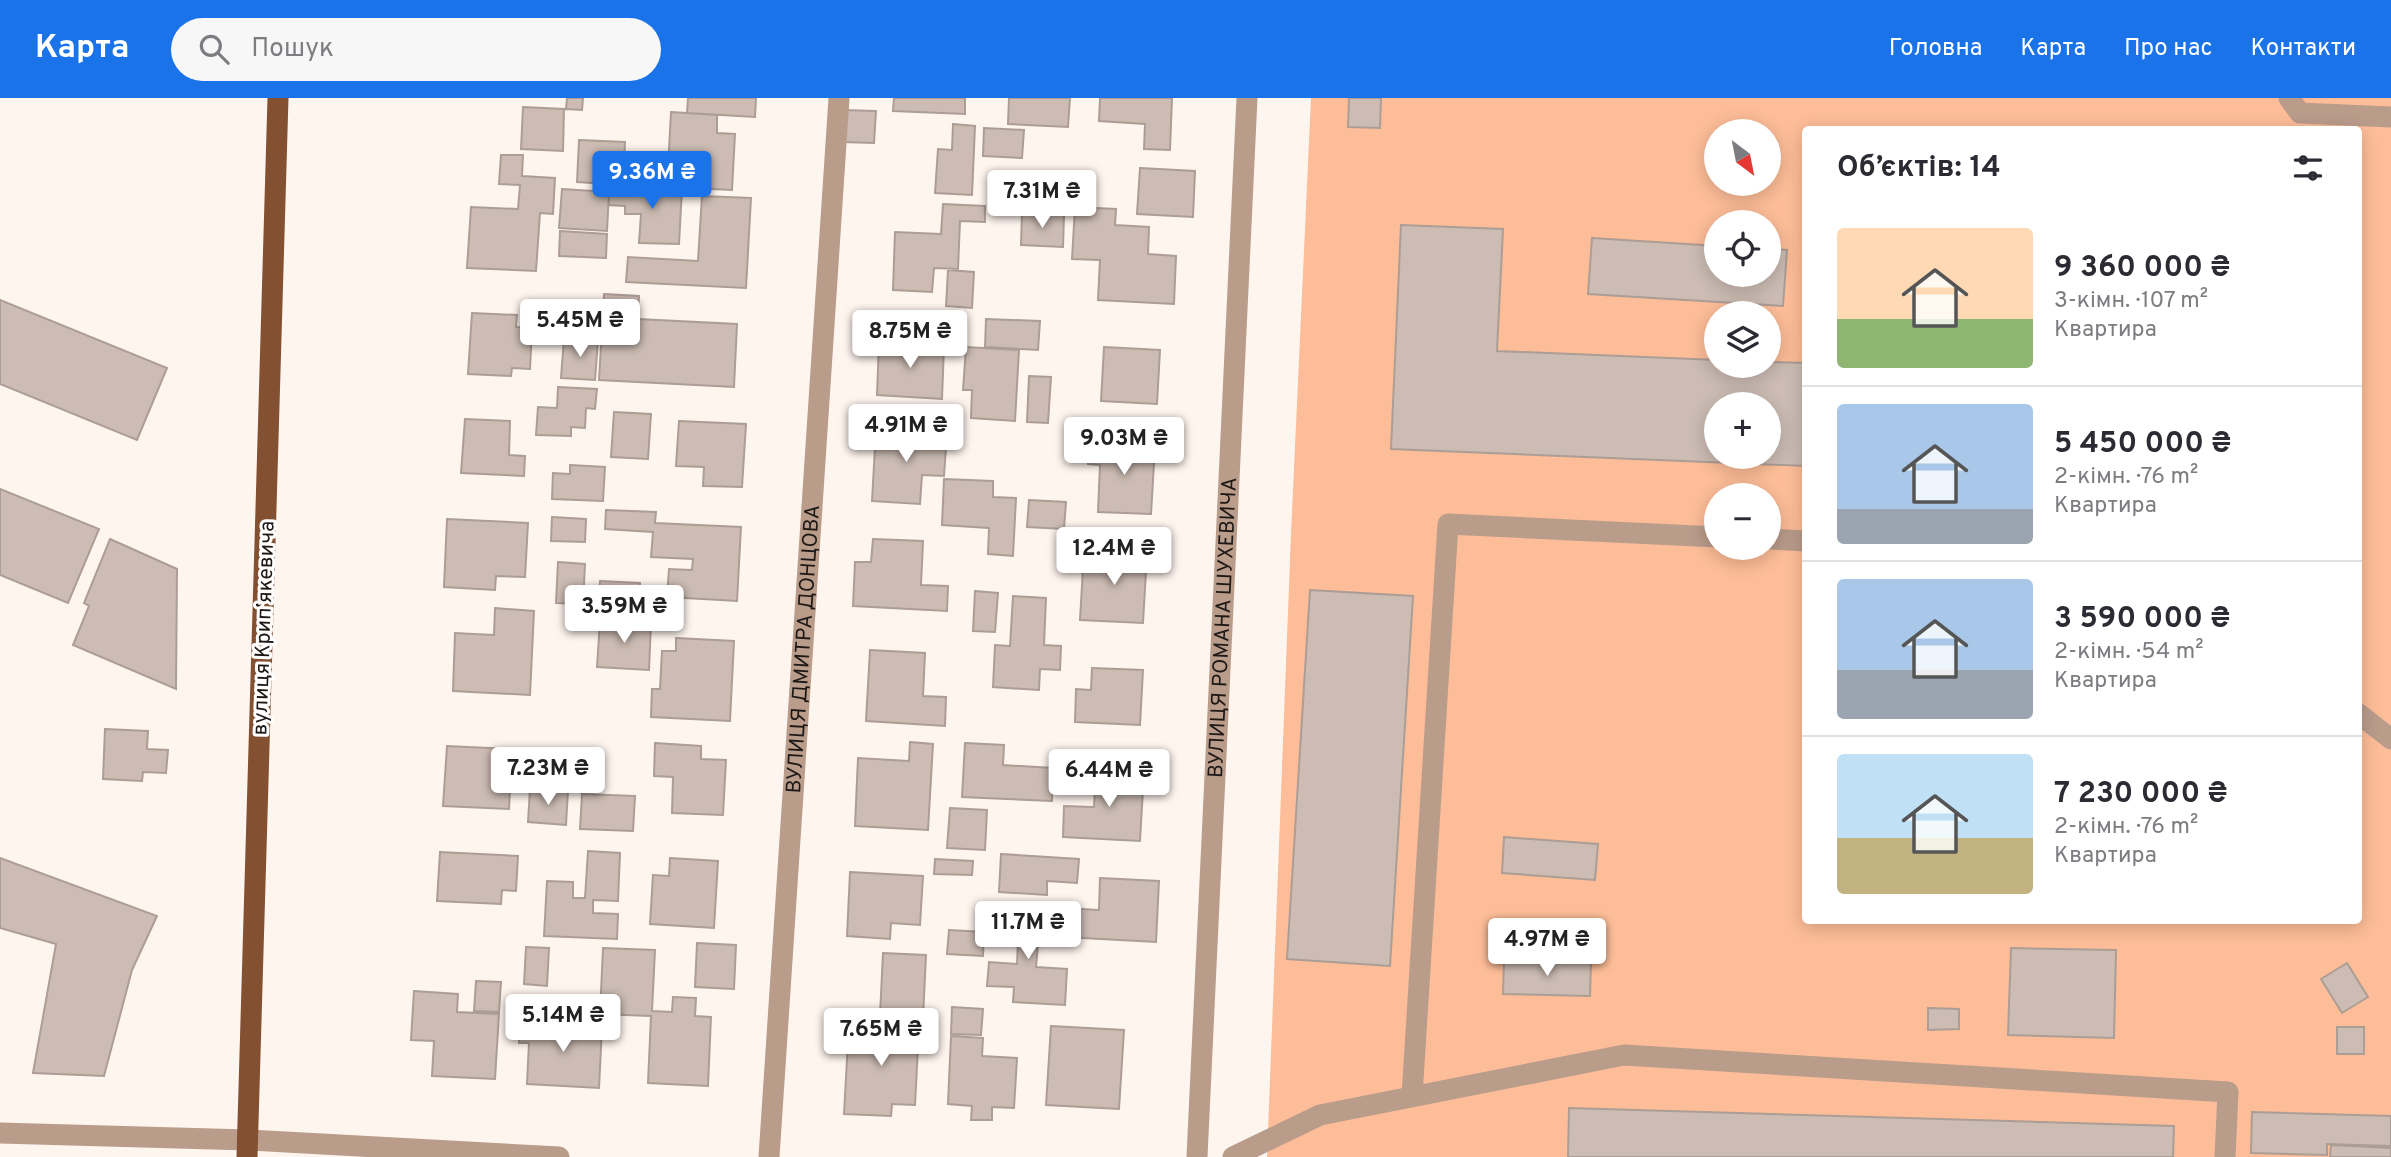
<!DOCTYPE html>
<html lang="uk">
<head>
<meta charset="utf-8">
<style>
	:root { --surface:#fff; --page:#f7f7f7; --text:#2b2b33; --muted:#7c7c81; --line:#e1e1e2; --accent:#1a73e8 }
	body { margin:0; font-family:Overpass,sans-serif; background:var(--page); color:var(--text); height:100vh; display:flex; flex-direction:column; font-size:26px; white-space:nowrap }
	* { box-sizing:border-box; margin:0 }
	p { font-size:23px; color:var(--muted) }
	.icon { flex:none; width:38px; height:38px; fill:none; stroke:currentColor; stroke-width:2; stroke-linecap:round; stroke-linejoin:round }
	.map { position:relative; flex:1; overflow:hidden }
	.side { position:absolute; left:1802px; top:28px; width:560px; height:798px; display:flex; flex-direction:column; background:var(--surface); border-radius:7px; box-shadow:0 4px 18px #0003 }
	.side>* { flex:none }
	.needle { width:46px; rotate:148deg }
	.fabs { position:absolute; left:1704px; top:21px; display:grid; gap:14px }
	.fabs a { display:grid; place-items:center; width:77px; height:77px; border-radius:50%; background:var(--surface); box-shadow:0 4px 18px #0003; font-size:35px }
	.price { position:absolute; translate:-50% -60px; padding:0 16px; border-radius:7px; background:#fff; color:#222; font-size:23px; line-height:46px; filter:drop-shadow(0 2px 4px #0008) }
	.price::after { content:''; position:absolute; left:50%; top:42px; width:21px; height:16px; margin-left:-10px; background:inherit; clip-path:polygon(0 0,100% 0,50% 100%) }
	.price.on { background:var(--accent); color:#fff }
	ul { padding:0; list-style:none }
	li { display:flex; align-items:center; gap:21px; height:175px; padding:0 35px }
	li+li { border-top:2px solid var(--line) }
	li span { display:grid; place-items:center; flex:none; width:196px; height:140px; border-radius:7px; color:#555 }
	li>.icon { margin-inline-start:auto }
	span .icon { width:84px; height:84px; fill:#fffc; stroke-width:1 }
	li b { font-size:30px }
	h2 { display:flex; justify-content:space-between; align-items:center; height:84px; padding:0 35px; font-size:30px }
	header { display:flex; align-items:center; gap:42px; box-sizing:border-box; height:98px; padding:0 35px; background:var(--accent); color:#fff }
	header strong { font-size:33px }
	nav { display:flex; gap:38px; margin-inline-start:auto; font-size:24px }
	.search { width:490px; height:63px; background:var(--page); display:flex; align-items:center; gap:18px; box-sizing:border-box; padding:0 24px; border-radius:38px; color:var(--muted); font-size:26px }
	.map>svg:first-child { display:block }
</style>
</head>
<body>
<header>
<strong>Карта</strong>
<div class="search"><svg class="icon" aria-label="search" viewBox="0 0 24 24"><circle cx="10" cy="10" r="6"/><path d="M15 15l6 6"/></svg>Пошук</div>
<nav><a>Головна</a><a>Карта</a><a>Про нас</a><a>Контакти</a></nav>
</header>
<div class="map">
<svg width="2391" height="1059" viewBox="0 0 2391 1059">
	<rect width="100%" height="100%" fill="#fff5ef"/>
	<path fill="#fdbd98" fill-rule="evenodd" d="M 1311,0 L 2391,0 L 2391,1059 L 1267,1059 L 1291,436 ZM 1806,32 L 2359,32 L 2359,822 L 1806,822 ZM 1717,33 L 1769,33 L 1769,86 L 1717,86 ZM 1717,124 L 1769,124 L 1769,177 L 1717,177 ZM 1717,215 L 1769,215 L 1769,268 L 1717,268 ZM 1717,306 L 1769,306 L 1769,359 L 1717,359 ZM 1717,397 L 1769,397 L 1769,450 L 1717,450 Z"/>
	<path fill="#ccbcb3" stroke="#ac9d95" stroke-width="2" fill-rule="evenodd" d="M 567,0 L 583,0 L 582,12 L 566,11 Z
		M 688,0 L 756,0 L 755,19 L 687,15 Z
		M 894,0 L 965,0 L 965,16 L 893,13 Z
		M 1009,0 L 1070,0 L 1068,29 L 1008,26 Z
		M 1100,0 L 1172,0 L 1170,52 L 1144,51 L 1145,26 L 1099,23 Z
		M 1349,0 L 1381,0 L 1380,30 L 1348,29 Z
		M 523,9 L 564,11 L 563,53 L 521,51 Z
		M 842,12 L 876,13 L 874,45 L 841,44 Z
		M 671,14 L 717,17 L 717,35 L 735,36 L 732,92 L 667,89 Z
		M 953,26 L 975,28 L 972,97 L 935,95 L 938,51 L 952,52 Z
		M 984,30 L 1024,32 L 1022,60 L 983,58 Z
		M 579,42 L 625,44 L 623,87 L 577,84 Z
		M 501,57 L 523,57 L 522,78 L 555,80 L 553,116 L 540,115 L 536,173 L 467,170 L 471,109 L 518,111 L 520,87 L 499,86 Z
		M 1140,70 L 1195,73 L 1193,119 L 1137,116 Z
		M 1016,76 L 1055,78 L 1054,104 L 1015,102 Z
		M 609,86 L 682,90 L 679,146 L 639,145 L 641,116 L 625,116 L 625,108 L 609,107 Z
		M 562,91 L 609,94 L 607,133 L 559,130 Z
		M 702,98 L 751,100 L 746,190 L 626,184 L 628,159 L 698,163 Z
		M 943,106 L 985,108 L 985,124 L 960,123 L 958,171 L 934,170 L 932,194 L 893,192 L 895,134 L 941,136 Z
		M 1075,109 L 1116,111 L 1115,127 L 1149,129 L 1148,156 L 1176,158 L 1174,206 L 1098,202 L 1100,162 L 1072,161 Z
		M 1022,115 L 1064,117 L 1063,149 L 1021,147 Z
		M 1401,127 L 1503,131 L 1497,253 L 1717,262 L 1717,268 L 1769,268 L 1769,264 L 1806,265 L 1806,368 L 1391,351 ZM 1717,306 L 1769,306 L 1769,359 L 1717,359 Z
		M 560,133 L 607,136 L 606,160 L 559,158 Z
		M 1592,140 L 1717,148 L 1717,177 L 1769,177 L 1769,151 L 1787,152 L 1783,208 L 1588,196 Z
		M 948,172 L 974,174 L 972,210 L 946,208 Z
		M 604,196 L 639,198 L 638,221 L 737,226 L 734,289 L 599,282 Z
		M 0,202 L 167,270 L 137,342 L 0,286 Z
		M 472,215 L 517,217 L 516,229 L 532,230 L 530,271 L 512,270 L 511,278 L 468,276 Z
		M 986,221 L 1040,223 L 1038,252 L 985,249 Z
		M 564,240 L 598,242 L 595,282 L 561,280 Z
		M 879,244 L 944,248 L 942,301 L 877,297 Z
		M 966,249 L 1019,252 L 1015,323 L 971,320 L 972,292 L 963,292 Z
		M 1104,249 L 1160,252 L 1157,306 L 1101,303 Z
		M 1029,278 L 1051,279 L 1048,325 L 1027,324 Z
		M 558,289 L 597,291 L 595,311 L 586,310 L 585,330 L 571,329 L 571,338 L 536,337 L 538,309 L 557,310 Z
		M 614,314 L 651,316 L 648,361 L 611,359 Z
		M 465,321 L 510,323 L 509,357 L 525,358 L 524,378 L 461,375 Z
		M 679,323 L 746,326 L 742,389 L 703,388 L 704,369 L 676,368 Z
		M 876,331 L 947,335 L 944,378 L 922,377 L 920,406 L 872,403 Z
		M 1089,345 L 1155,348 L 1151,416 L 1098,414 L 1100,367 L 1088,366 Z
		M 570,367 L 605,369 L 603,403 L 552,401 L 553,375 L 570,376 Z
		M 944,381 L 993,383 L 993,399 L 1016,400 L 1013,458 L 988,456 L 989,430 L 942,427 Z
		M 0,391 L 99,431 L 68,505 L 0,477 Z
		M 1029,402 L 1066,404 L 1064,431 L 1027,429 Z
		M 606,412 L 656,414 L 655,425 L 741,429 L 737,503 L 667,499 L 669,471 L 692,472 L 693,461 L 651,459 L 653,434 L 605,431 Z
		M 552,419 L 586,421 L 585,444 L 551,443 Z
		M 447,421 L 528,425 L 525,479 L 496,478 L 495,492 L 444,489 Z
		M 110,441 L 177,471 L 176,591 L 73,547 L 89,508 L 84,505 Z
		M 873,441 L 923,443 L 921,487 L 948,488 L 947,513 L 853,508 L 855,464 L 871,464 Z
		M 1084,453 L 1147,456 L 1143,525 L 1080,522 Z
		M 558,464 L 585,466 L 583,506 L 556,505 Z
		M 600,483 L 640,485 L 638,515 L 598,512 Z
		M 1310,492 L 1413,498 L 1390,868 L 1287,861 Z
		M 975,493 L 998,495 L 995,534 L 973,533 Z
		M 1013,498 L 1046,500 L 1044,547 L 1061,548 L 1060,572 L 1040,571 L 1039,592 L 993,589 L 995,547 L 1010,548 Z
		M 495,510 L 534,513 L 530,597 L 453,593 L 455,535 L 494,537 Z
		M 600,522 L 651,525 L 649,572 L 597,569 Z
		M 676,540 L 734,543 L 730,623 L 651,619 L 652,591 L 660,591 L 662,553 L 676,553 Z
		M 870,552 L 925,555 L 923,598 L 946,599 L 945,628 L 866,623 Z
		M 1092,570 L 1143,572 L 1140,627 L 1075,624 L 1076,591 L 1091,592 Z
		M 105,631 L 148,633 L 147,651 L 168,652 L 166,675 L 143,674 L 142,683 L 103,681 Z
		M 910,644 L 933,646 L 928,732 L 855,728 L 858,660 L 909,663 Z
		M 655,645 L 701,648 L 701,661 L 726,662 L 723,717 L 672,715 L 673,679 L 654,678 Z
		M 965,645 L 1004,647 L 1003,667 L 1053,670 L 1052,703 L 962,699 Z
		M 447,648 L 512,651 L 509,711 L 443,708 Z
		M 1096,672 L 1144,674 L 1140,743 L 1063,739 L 1064,708 L 1094,709 Z
		M 530,691 L 568,692 L 566,727 L 528,724 Z
		M 582,696 L 635,698 L 633,733 L 580,731 Z
		M 950,710 L 987,712 L 985,752 L 947,750 Z
		M 1504,739 L 1598,746 L 1595,782 L 1502,775 Z
		M 588,753 L 620,755 L 618,803 L 593,802 L 593,815 L 618,816 L 617,841 L 544,838 L 547,783 L 573,784 L 573,800 L 585,800 Z
		M 440,754 L 518,758 L 516,793 L 502,792 L 501,806 L 437,803 Z
		M 1001,756 L 1079,761 L 1077,785 L 1047,783 L 1047,797 L 999,794 Z
		M 0,760 L 157,818 L 132,872 L 104,978 L 33,975 L 56,846 L 0,830 Z
		M 670,760 L 718,763 L 714,830 L 650,826 L 653,777 L 669,778 Z
		M 935,761 L 973,763 L 972,777 L 934,776 Z
		M 850,774 L 923,778 L 920,827 L 891,825 L 890,841 L 847,838 Z
		M 1100,780 L 1159,783 L 1156,844 L 1064,839 L 1065,810 L 1099,812 Z
		M 1004,810 L 1048,812 L 1046,846 L 1038,846 L 1036,869 L 1067,871 L 1065,907 L 1013,904 L 1014,889 L 987,888 L 989,864 L 1017,866 L 1018,844 L 1002,843 Z
		M 949,832 L 984,834 L 983,858 L 947,856 Z
		M 697,845 L 736,847 L 734,891 L 695,889 Z
		M 526,849 L 549,850 L 547,888 L 524,886 Z
		M 603,850 L 655,852 L 652,913 L 672,914 L 673,899 L 696,900 L 695,918 L 711,919 L 708,988 L 648,985 L 651,918 L 600,916 Z
		M 2011,850 L 2116,852 L 2114,940 L 2008,937 Z
		M 883,855 L 926,857 L 923,920 L 880,917 Z
		M 1504,863 L 1591,865 L 1590,898 L 1503,896 Z
		M 2347,865 L 2368,899 L 2342,915 L 2321,881 Z
		M 476,883 L 501,884 L 499,914 L 474,913 Z
		M 414,893 L 458,896 L 457,914 L 499,916 L 495,981 L 432,978 L 434,943 L 411,942 Z
		M 952,909 L 983,911 L 981,937 L 951,936 Z
		M 1928,910 L 1959,911 L 1959,931 L 1928,932 Z
		M 520,924 L 602,929 L 599,990 L 527,986 L 529,945 L 519,945 Z
		M 849,925 L 919,929 L 915,1007 L 892,1006 L 891,1018 L 844,1016 Z
		M 1051,928 L 1124,932 L 1119,1011 L 1046,1007 Z
		M 2337,929 L 2364,929 L 2364,956 L 2337,956 Z
		M 951,938 L 983,940 L 982,958 L 1017,960 L 1014,1010 L 992,1009 L 992,1022 L 971,1022 L 972,1008 L 948,1006 Z
		M 1569,1010 L 2174,1028 L 2173,1059 L 1568,1059 Z
		M 2252,1014 L 2391,1018 L 2391,1048 L 2327,1046 L 2327,1057 L 2251,1055 Z
		M 2331,1047 L 2391,1050 L 2391,1059 L 2330,1059 Z"/>
	<g fill="none" stroke-linecap="round" stroke-linejoin="round">
		<path stroke="#ba9c8b" stroke-width="21" d="M 2289,0 L 2300,15 L 2391,19
			M 1769,441 L 1806,443
			M 2359,616 L 2391,641
			M 1412,998 L 1448,426 L 1717,439
			M 1233,1059 L 1320,1017 L 1624,957 L 2228,994 L 2225,1059"/>
		<g stroke="#ba9c8b" stroke-width="21">
			<path d="M 0,1035 L 248,1042 L 559,1059"/>
			<path id="s1" d="M 769,1059 L 839,0"/>
			<path id="s2" d="M 1197,1059 L 1247,0"/>
		</g>
		<path stroke="#835031" stroke-width="21" d="M 247,1059 L 278,0"/>
	</g>
	<g text-anchor="middle" stroke-width="6" stroke-linejoin="round" paint-order="stroke">
		<g font-size="21" fill="#1e1916" stroke="#fff">
			<text transform="translate(263 530) rotate(-88)" y="7">вулиця Крипʼякевича</text>
			<text dy="7" stroke="none"><textPath href="#s2" startOffset="530">ВУЛИЦЯ РОМАНА ШУХЕВИЧА</textPath></text>
			<text dy="7" stroke="none"><textPath href="#s1" startOffset="509">ВУЛИЦЯ ДМИТРА ДОНЦОВА</textPath></text>
		</g>
	</g>
</svg>
<div class="fabs">
<a><svg class="needle" viewBox="-14 -14 28 28"><path d="M0-13l5 13h-10z" fill="#e53935"/><path d="M0 13l5-13h-10z" fill="#7c7c81"/></svg></a>
<a><svg class="icon" aria-label="locate" viewBox="0 0 24 24"><circle cx="12" cy="12" r="6"/><path d="M12 2v4M12 18v4M2 12h4M18 12h4"/></svg></a>
<a><svg class="icon" aria-label="layers" viewBox="0 0 24 24"><path d="M12 4l9 5-9 5-9-5zM3 14l9 5 9-5"/></svg></a>
<a>+</a>
<a>−</a>
</div>
<b class="price on" style="left:652px;top:113px">9.36M ₴</b>
<b class="price" style="left:1042px;top:132px">7.31M ₴</b>
<b class="price" style="left:580px;top:261px">5.45M ₴</b>
<b class="price" style="left:910px;top:272px">8.75M ₴</b>
<b class="price" style="left:906px;top:366px">4.91M ₴</b>
<b class="price" style="left:1124px;top:379px">9.03M ₴</b>
<b class="price" style="left:1114px;top:489px">12.4M ₴</b>
<b class="price" style="left:624px;top:547px">3.59M ₴</b>
<b class="price" style="left:548px;top:709px">7.23M ₴</b>
<b class="price" style="left:1109px;top:711px">6.44M ₴</b>
<b class="price" style="left:1028px;top:863px">11.7M ₴</b>
<b class="price" style="left:1547px;top:880px">4.97M ₴</b>
<b class="price" style="left:563px;top:956px">5.14M ₴</b>
<b class="price" style="left:881px;top:970px">7.65M ₴</b>
<section class="side">
<h2>Об’єктів: 14<svg class="icon" aria-label="filters" viewBox="0 0 24 24"><path d="M4 7h16M4 17h16"/><circle cx="9" cy="7" r="2"/><circle cx="15" cy="17" r="2"/></svg></h2>
<ul>
<li><span style="background:linear-gradient(#ffd9b3 65%,#8fb573 0)"><svg class="icon" aria-label="home" viewBox="0 0 24 24"><path d="M3 11l9-7 9 7M6 9v11h12V9"/></svg></span><div><b>9 360 000 ₴</b><p>3-кімн. · 107 m²</p><p>Квартира</p></div></li>
<li><span style="background:linear-gradient(#a9c7e8 75%,#9aa5b1 0)"><svg class="icon" aria-label="home" viewBox="0 0 24 24"><path d="M3 11l9-7 9 7M6 9v11h12V9"/></svg></span><div><b>5 450 000 ₴</b><p>2-кімн. · 76 m²</p><p>Квартира</p></div></li>
<li><span style="background:linear-gradient(#a9c7e8 65%,#9aa5b1 0)"><svg class="icon" aria-label="home" viewBox="0 0 24 24"><path d="M3 11l9-7 9 7M6 9v11h12V9"/></svg></span><div><b>3 590 000 ₴</b><p>2-кімн. · 54 m²</p><p>Квартира</p></div></li>
<li><span style="background:linear-gradient(#bfe0f5 60%,#c2b280 0)"><svg class="icon" aria-label="home" viewBox="0 0 24 24"><path d="M3 11l9-7 9 7M6 9v11h12V9"/></svg></span><div><b>7 230 000 ₴</b><p>2-кімн. · 76 m²</p><p>Квартира</p></div></li>
</ul>
</section>
</div>
</body>
</html>
